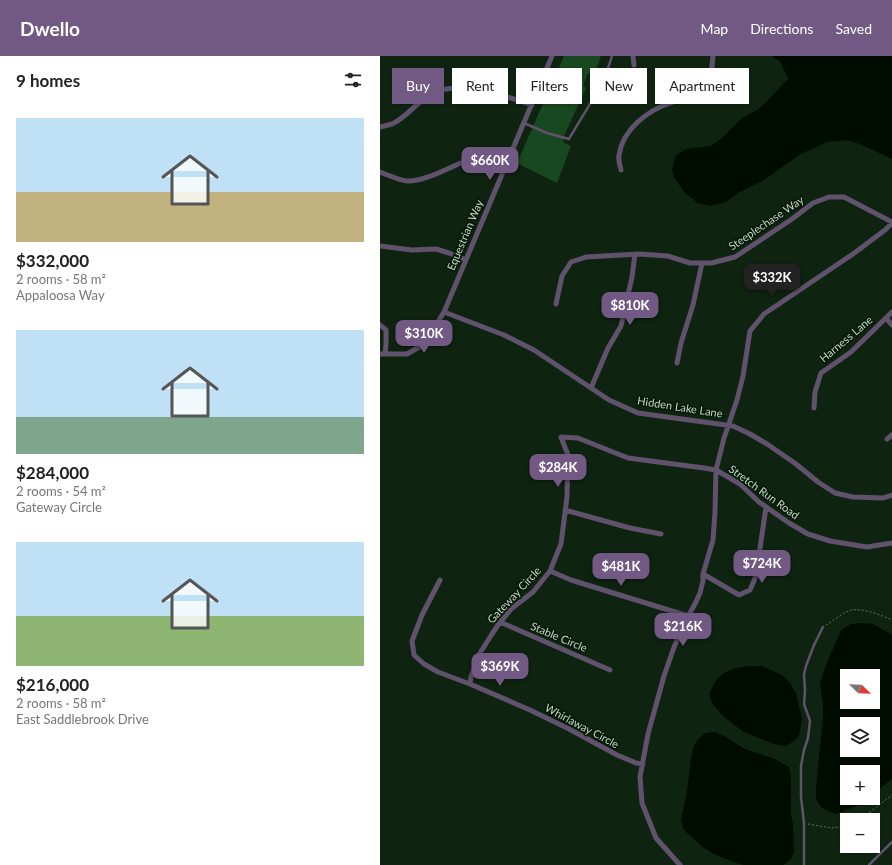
<!DOCTYPE html>
<html lang="en">
<head>
<meta charset="utf-8">
<style>
	:root { --surface:#fff; --page:#f2f2f2; --text:#222; --muted:#767676; --accent:#725984 }
	body { margin:0; font-family:Lato,sans-serif; background:var(--page); color:var(--text); height:100vh; display:flex; flex-direction:column; font-size:15px; white-space:nowrap }
	* { box-sizing:border-box; margin:0 }
	p { font-size:13px; color:var(--muted) }
	.icon { flex:none; width:22px; height:22px; fill:none; stroke:currentColor; stroke-width:2; stroke-linecap:round; stroke-linejoin:round }
	.map { position:relative; flex:1; overflow:hidden }
	.drawer { display:flex; flex-direction:column; background:var(--surface); width:380px }
	.drawer>* { flex:none }
	.banner { position:absolute; left:12px; top:12px; width:380px; height:36px; display:flex; gap:8px }
	.needle { width:26px; rotate:113deg }
	.tools { position:absolute; left:460px; top:613px; display:grid; gap:8px }
	.tools a { display:grid; place-items:center; width:40px; height:40px; border-radius:0px; background:var(--surface); box-shadow:0 1px 3px #0004; font-size:20px }
	.price { position:absolute; translate:-50% -34px; padding:0 9px; border-radius:8px; background:var(--accent); color:#fff; font-size:13px; line-height:26px; filter:drop-shadow(0 1px 2px #0008) }
	.price::after { content:''; position:absolute; left:50%; top:24px; width:12px; height:9px; margin-left:-6px; background:inherit; clip-path:polygon(0 0,100% 0,50% 100%) }
	.price.active { background:#222; color:#fff }
	ul { padding:0; list-style:none }
	li { display:grid; align-content:center; gap:8px; height:212px; padding:0 16px }
	li span { display:grid; place-items:center; height:124px; border-radius:0px; color:#555 }
	li>.icon { margin-inline-start:auto }
	span .icon { width:72px; height:72px; fill:#fffc; stroke-width:1 }
	li b { font-size:17px }
	h2 { display:flex; justify-content:space-between; align-items:center; height:48px; padding:0 16px; font-size:17px }
	.tag { padding:0 14px; border-radius:0px; background:var(--surface); box-shadow:0 1px 3px #0004; font-size:14px; line-height:36px }
	.tag.active { background:var(--accent); color:#fff }
	header { display:flex; align-items:center; gap:24px; box-sizing:border-box; height:56px; padding:0 20px; background:var(--accent); color:#fff }
	header strong { font-size:19px }
	nav { display:flex; gap:22px; margin-inline-start:auto; font-size:14px }
	main { display:flex; flex:1; min-height:0 }
	.map>svg:first-child { display:block }
</style>
</head>
<body>
<header>
<strong>Dwello</strong>
<nav><a>Map</a><a>Directions</a><a>Saved</a></nav>
</header>
<main>
<section class="drawer">
<h2>9 homes<svg class="icon" aria-label="filters" viewBox="0 0 24 24"><path d="M4 7h16M4 17h16"/><circle cx="9" cy="7" r="2"/><circle cx="15" cy="17" r="2"/></svg></h2>
<ul>
<li><span style="background:linear-gradient(#bfe0f5 60%,#c2b280 0)"><svg class="icon" aria-label="home" viewBox="0 0 24 24"><path d="M3 11l9-7 9 7M6 9v11h12V9"/></svg></span><div><b>$332,000</b><p>2 rooms · 58 m²</p><p>Appaloosa Way</p></div></li>
<li><span style="background:linear-gradient(#bfe0f5 70%,#7fa58c 0)"><svg class="icon" aria-label="home" viewBox="0 0 24 24"><path d="M3 11l9-7 9 7M6 9v11h12V9"/></svg></span><div><b>$284,000</b><p>2 rooms · 54 m²</p><p>Gateway Circle</p></div></li>
<li><span style="background:linear-gradient(#bfe0f5 60%,#8fb573 0)"><svg class="icon" aria-label="home" viewBox="0 0 24 24"><path d="M3 11l9-7 9 7M6 9v11h12V9"/></svg></span><div><b>$216,000</b><p>2 rooms · 58 m²</p><p>East Saddlebrook Drive</p></div></li>
</ul>
</section>
<div class="map">
<svg width="512" height="809" viewBox="0 0 512 809">
	<rect width="100%" height="100%" fill="#0e2411"/>
	<path fill="#184820" d="M 184,0 L 221,0 L 214,19 L 208,17 L 203,30 L 206,32 L 184,80 L 183,86 L 191,90 L 177,127 L 137,107 Z"/>
	<path fill="#000c00" fill-rule="evenodd" d="M 393,0 L 512,0 L 512,103 L 480,88 L 466,84 L 447,86 L 421,98 L 384,124 L 358,137 L 346,146 L 330,150 L 317,147 L 313,143 L 305,137 L 295,123 L 292,114 L 296,99 L 306,93 L 331,90 L 343,81 L 361,63 L 380,52 L 408,23 L 400,5 L 395,3 Z
		M 482,567 L 493,568 L 512,579 L 512,723 L 493,738 L 493,716 L 467,716 L 467,742 L 488,742 L 479,749 L 456,758 L 446,754 L 441,751 L 436,743 L 436,731 L 443,662 L 443,648 L 440,628 L 444,614 L 461,574 L 471,568 ZM 467,620 L 493,620 L 493,646 L 467,646 ZM 467,668 L 493,668 L 493,694 L 467,694 Z
		M 369,610 L 382,610 L 402,619 L 410,627 L 416,637 L 422,663 L 419,680 L 413,686 L 405,690 L 394,688 L 364,676 L 353,668 L 344,661 L 332,647 L 329,638 C 331,634 333,630 335,626 C 342,615 357,611 369,610 Z
		M 335,676 L 346,681 L 365,693 L 395,703 L 409,711 L 411,723 L 411,759 L 413,768 L 414,796 L 411,803 L 403,809 L 363,809 L 351,805 L 336,799 L 324,792 L 307,777 L 303,772 L 301,764 L 307,736 L 311,703 L 313,692 L 318,683 L 325,677 Z"/>
	<g fill="none" stroke-linecap="round" stroke-linejoin="round">
		<path stroke="#627463" stroke-width="1" stroke-dasharray="2 2" stroke-linecap="butt" d="M 446,569 C 453,565 464,556 471,554 C 483,552 501,559 512,564
			M 480,764 L 512,739
			M 428,768 L 452,772 L 467,770"/>
		<path stroke="#60526c" stroke-width="2.5" d="M 144,67 L 167,77 L 189,83 C 204,57 224,29 232,0
			M 424,809 L 424,767 L 421,741 L 421,710 L 424,694 L 428,682 L 430,665 L 424,648 L 425,635 L 424,618 L 426,610 L 434,589 L 443,571
			M 489,809 L 512,786"/>
		<path stroke="#60526c" stroke-width="5" d="M 253,0 L 254,9
			M 0,71 C 4,70 8,69 12,68 C 26,62 35,48 48,40 C 74,22 124,39 152,49
			M 241,114 C 240,109 238,104 239,99 C 243,73 267,55 290,47 C 302,43 318,40 326,29 C 332,22 332,9 333,0
			M 0,116 C 9,119 18,124 27,125 C 43,126 66,113 81,107
			M 0,190 L 32,194 L 56,193 L 69,197 L 86,204
			M 176,248 L 182,220 L 191,206 L 206,201 L 259,198 L 288,200 L 310,207 L 331,207 L 355,201 L 412,163 L 433,147 L 449,141 L 464,141 L 512,166
			M 64,256 L 124,279 L 154,294 L 229,344 L 258,357 L 353,370 L 370,378 L 387,388 L 416,408 L 438,426 L 455,437 L 473,441 L 503,442 L 512,439
			M 506,262 L 512,269
			M 0,269 L 6,274 L 6,288 L 5,298
			M 0,298 L 27,298 L 41,290 L 49,280 L 64,256 L 172,0
			M 297,307 L 301,287 L 313,249 L 322,207
			M 211,332 L 228,292 L 241,270 L 252,221 L 255,198
			M 434,352 L 435,336 L 441,317 L 471,296 L 512,256
			M 507,383 L 512,379
			M 185,454 L 250,472 L 281,478
			M 170,515 L 191,524 L 308,560
			M 323,518 L 359,539 L 370,534 L 376,520 L 386,451
			M 60,524 L 42,559 L 32,585 L 34,599 L 44,608 L 58,616 L 90,628 L 150,654 L 189,673 L 237,699 L 256,707 L 263,708
			M 120,566 L 230,614
			M 90,628 L 91,621 L 100,597 L 112,578 L 118,569 L 131,553 L 153,536 L 170,515 L 181,488 L 187,441 L 188,399 L 181,381 L 198,382 L 248,402 L 324,412 L 336,414 L 360,428 L 379,446 L 409,467 L 428,478 L 450,485 L 487,491 L 512,487
			M 300,809 L 276,782 L 262,747 L 260,721 L 268,678 L 284,620 L 293,594 L 303,569 L 315,548 L 320,537 L 323,525 L 323,518 L 333,484 L 335,456 L 336,414 L 344,382 L 357,344 L 363,320 L 370,275 L 384,258 L 473,198 L 505,174 L 512,167"/>
	</g>
	<g text-anchor="middle" stroke-width="3.5" stroke-linejoin="round" paint-order="stroke">
		<g font-size="11" fill="#c9d6c9" stroke="#051b08">
			<text transform="translate(386 167) rotate(-34)" y="4">Steeplechase Way</text>
			<text transform="translate(85 179) rotate(-67)" y="4">Equestrian Way</text>
			<text transform="translate(466 283) rotate(-40)" y="4">Harness Lane</text>
			<text transform="translate(300 351) rotate(9)" y="4">Hidden Lake Lane</text>
			<text transform="translate(384 436) rotate(36)" y="4">Stretch Run Road</text>
			<text transform="translate(134 539) rotate(-47)" y="4">Gateway Circle</text>
			<text transform="translate(179 581) rotate(23)" y="4">Stable Circle</text>
			<text transform="translate(202 670) rotate(28)" y="4">Whirlaway Circle</text>
		</g>
	</g>
</svg>
<div class="tools">
<a><svg class="needle" viewBox="-14 -14 28 28"><path d="M0-13l5 13h-10z" fill="#e53935"/><path d="M0 13l5-13h-10z" fill="#767676"/></svg></a>
<a><svg class="icon" aria-label="layers" viewBox="0 0 24 24"><path d="M12 4l9 5-9 5-9-5zM3 14l9 5 9-5"/></svg></a>
<a>+</a>
<a>−</a>
</div>
<b class="price" style="left:110px;top:125px">$660K</b>
<b class="price active" style="left:392px;top:242px">$332K</b>
<b class="price" style="left:250px;top:270px">$810K</b>
<b class="price" style="left:44px;top:298px">$310K</b>
<b class="price" style="left:178px;top:432px">$284K</b>
<b class="price" style="left:382px;top:528px">$724K</b>
<b class="price" style="left:241px;top:531px">$481K</b>
<b class="price" style="left:303px;top:591px">$216K</b>
<b class="price" style="left:120px;top:631px">$369K</b>
<div class="banner">
<a class="tag active">Buy</a>
<a class="tag">Rent</a>
<a class="tag">Filters</a>
<a class="tag">New</a>
<a class="tag">Apartment</a>
</div>
</div>
</main>
</body>
</html>
